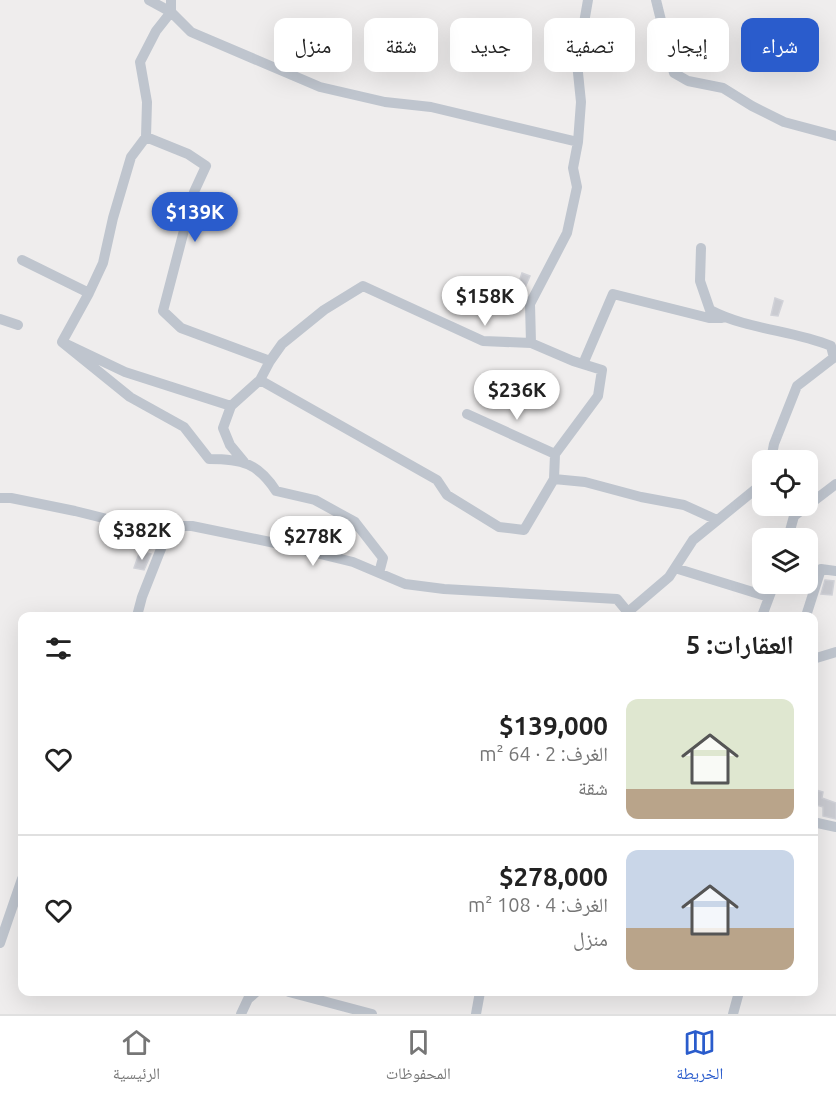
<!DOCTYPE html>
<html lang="ar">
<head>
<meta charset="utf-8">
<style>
	:root { --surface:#fff; --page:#f2f2f2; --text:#222; --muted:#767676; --line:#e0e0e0; --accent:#2a5ccc }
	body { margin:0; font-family:Ubuntu,"Noto Naskh Arabic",sans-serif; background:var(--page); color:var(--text); direction:rtl; height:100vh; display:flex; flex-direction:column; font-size:22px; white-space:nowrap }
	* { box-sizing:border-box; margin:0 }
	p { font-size:20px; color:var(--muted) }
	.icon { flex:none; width:33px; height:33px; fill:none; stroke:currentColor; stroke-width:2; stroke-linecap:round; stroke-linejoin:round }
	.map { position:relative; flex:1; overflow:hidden; direction:ltr }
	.sheet { position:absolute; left:18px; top:612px; width:800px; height:384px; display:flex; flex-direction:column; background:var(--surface); border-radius:12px; box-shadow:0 6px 24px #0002; direction:rtl }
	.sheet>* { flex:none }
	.guide { position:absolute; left:18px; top:18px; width:801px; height:54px; direction:rtl; display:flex; gap:12px }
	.fabs { position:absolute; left:752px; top:450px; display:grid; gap:12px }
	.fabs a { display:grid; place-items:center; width:66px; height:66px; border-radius:12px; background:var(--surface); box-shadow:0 6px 24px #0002; font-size:30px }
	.price { position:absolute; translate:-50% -51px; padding:0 14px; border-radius:21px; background:#fff; color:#222; font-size:20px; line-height:39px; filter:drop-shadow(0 2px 3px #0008) }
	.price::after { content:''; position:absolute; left:50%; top:36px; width:18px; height:14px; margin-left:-9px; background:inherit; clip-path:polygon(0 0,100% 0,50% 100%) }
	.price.active { background:var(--accent); color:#fff }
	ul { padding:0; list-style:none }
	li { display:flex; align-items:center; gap:18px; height:150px; padding:0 24px }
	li+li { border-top:2px solid var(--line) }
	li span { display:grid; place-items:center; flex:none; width:168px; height:120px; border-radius:12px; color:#555 }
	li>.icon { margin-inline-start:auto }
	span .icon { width:72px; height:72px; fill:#fffc; stroke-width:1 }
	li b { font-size:26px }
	h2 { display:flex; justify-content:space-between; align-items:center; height:72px; padding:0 24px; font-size:26px }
	.pill { padding:0 21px; border-radius:12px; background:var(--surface); box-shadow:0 6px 24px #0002; font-size:21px; line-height:54px }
	.pill.active { background:var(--accent); color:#fff }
	.menu { display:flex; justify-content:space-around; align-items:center; height:84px; border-top:2px solid var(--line); background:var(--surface); font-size:16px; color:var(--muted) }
	.menu a { display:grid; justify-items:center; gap:3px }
	.menu .active { color:var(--accent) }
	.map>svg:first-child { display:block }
</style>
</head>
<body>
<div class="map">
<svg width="836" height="1014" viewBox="0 0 836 1014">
	<rect width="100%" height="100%" fill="#efeded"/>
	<path fill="#cacbd1" stroke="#d1d2d8" stroke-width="1.5" d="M 522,273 L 530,276 L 515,311 L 510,309 Z
		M 775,298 L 783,301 L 778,316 L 771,315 Z
		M 140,551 L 151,554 L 144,570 L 134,568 Z
		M 825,580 L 834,581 L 832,595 L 821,594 Z
		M 813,789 L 823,792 L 822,798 L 836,803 L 836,819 L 823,816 L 823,807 L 813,804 Z"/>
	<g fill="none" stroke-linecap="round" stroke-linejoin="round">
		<path stroke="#bfc5ce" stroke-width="10" d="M 149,0 L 171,12 L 191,32 L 320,87 L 385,102 L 431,107 L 578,142
			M 656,0 L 674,73 L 688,81 L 723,88 L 752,106 L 784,122 L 836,136
			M 146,137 L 188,154 L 206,166 L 194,192 L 163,311 L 181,328 L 270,361
			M 701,248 L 700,281 L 710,310 C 748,330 792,330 831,346 L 834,358
			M 22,260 L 89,293 L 103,263 L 113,218 L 131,157 L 146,137 L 147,102 L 140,62 L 156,31 L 171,12 L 171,0
			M 89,293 L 62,342 L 125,372 L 231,406
			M 0,319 L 18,325
			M 62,342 L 130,397 L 184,427 L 209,459 C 242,459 258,463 276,491 L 315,500 L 355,522 L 383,558 L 379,573
			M 531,343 L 530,304 L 567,233 L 577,187 L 573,168 L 578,142 L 581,102 L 577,63 L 588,0
			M 583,364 L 613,294 L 709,318 L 722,318
			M 260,380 L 437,480 L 447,495 L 499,527 L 524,530 L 554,479 L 585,482 L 641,497 L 684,505 L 717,520
			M 467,414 L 555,454
			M 771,460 L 774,444 L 797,386 L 836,356
			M 244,462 L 230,445 L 223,428 L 231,406 L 260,380 L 270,361 L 282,344 L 324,310 L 363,286 L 483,341 L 531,343 L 573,361 L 602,370 L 598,396 L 555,454 L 554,479
			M 0,498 L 11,498 L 75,511 L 119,522 L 158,526 L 192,526 L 275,543 L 353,562 L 405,584 L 444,589 L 617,599 L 631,616
			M 788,538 L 794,516 L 836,484
			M 675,568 L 769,597
			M 137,616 L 142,597 L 170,526
			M 625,616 L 628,612 L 669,577 L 693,540 L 762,484
			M 762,616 L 774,584
			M 806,616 L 821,569 L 836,571
			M 813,659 L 836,652
			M 813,822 L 836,827
			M 0,943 L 22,879
			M 289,992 L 372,1014
			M 241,1014 L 248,999 L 256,992
			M 476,1014 L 480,992
			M 733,1014 L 739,992"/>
	</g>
</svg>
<div class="fabs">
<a><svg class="icon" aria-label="locate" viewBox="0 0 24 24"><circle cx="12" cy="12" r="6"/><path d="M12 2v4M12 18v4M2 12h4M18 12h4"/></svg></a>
<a><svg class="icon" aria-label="layers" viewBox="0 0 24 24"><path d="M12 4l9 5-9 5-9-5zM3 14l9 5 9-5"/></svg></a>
</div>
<b class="price active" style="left:195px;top:243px">$139K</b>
<b class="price" style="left:485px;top:327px">$158K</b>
<b class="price" style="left:517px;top:421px">$236K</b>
<b class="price" style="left:142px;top:561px">$382K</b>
<b class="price" style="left:313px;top:567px">$278K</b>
<div class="guide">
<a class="pill active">شراء</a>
<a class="pill">إيجار</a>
<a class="pill">تصفية</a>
<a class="pill">جديد</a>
<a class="pill">شقة</a>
<a class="pill">منزل</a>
</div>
<section class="sheet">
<h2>العقارات: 5<svg class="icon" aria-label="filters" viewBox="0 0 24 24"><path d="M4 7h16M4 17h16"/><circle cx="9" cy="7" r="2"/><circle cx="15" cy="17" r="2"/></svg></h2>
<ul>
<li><span style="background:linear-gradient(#dfe7d0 75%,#b9a48a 0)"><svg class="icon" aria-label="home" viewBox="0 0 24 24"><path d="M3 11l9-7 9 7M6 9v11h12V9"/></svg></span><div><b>$139,000</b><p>الغرف: 2 · 64 m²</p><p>شقة</p></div><svg class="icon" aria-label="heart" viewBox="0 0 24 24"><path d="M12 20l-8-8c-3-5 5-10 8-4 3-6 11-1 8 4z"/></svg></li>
<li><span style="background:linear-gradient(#c9d6e8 65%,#b9a48a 0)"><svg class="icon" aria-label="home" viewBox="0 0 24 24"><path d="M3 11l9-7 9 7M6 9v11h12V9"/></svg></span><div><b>$278,000</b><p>الغرف: 4 · 108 m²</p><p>منزل</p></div><svg class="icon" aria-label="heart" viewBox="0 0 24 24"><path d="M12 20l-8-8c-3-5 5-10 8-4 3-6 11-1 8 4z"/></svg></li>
</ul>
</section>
</div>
<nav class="menu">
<a class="active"><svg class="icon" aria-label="map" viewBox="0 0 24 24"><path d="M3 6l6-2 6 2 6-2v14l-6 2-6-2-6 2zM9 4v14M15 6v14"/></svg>الخريطة</a>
<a><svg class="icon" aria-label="saved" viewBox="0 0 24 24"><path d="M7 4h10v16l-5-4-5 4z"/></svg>المحفوظات</a>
<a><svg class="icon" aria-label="home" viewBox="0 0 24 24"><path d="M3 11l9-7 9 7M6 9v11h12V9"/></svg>الرئيسية</a>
</nav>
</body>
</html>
